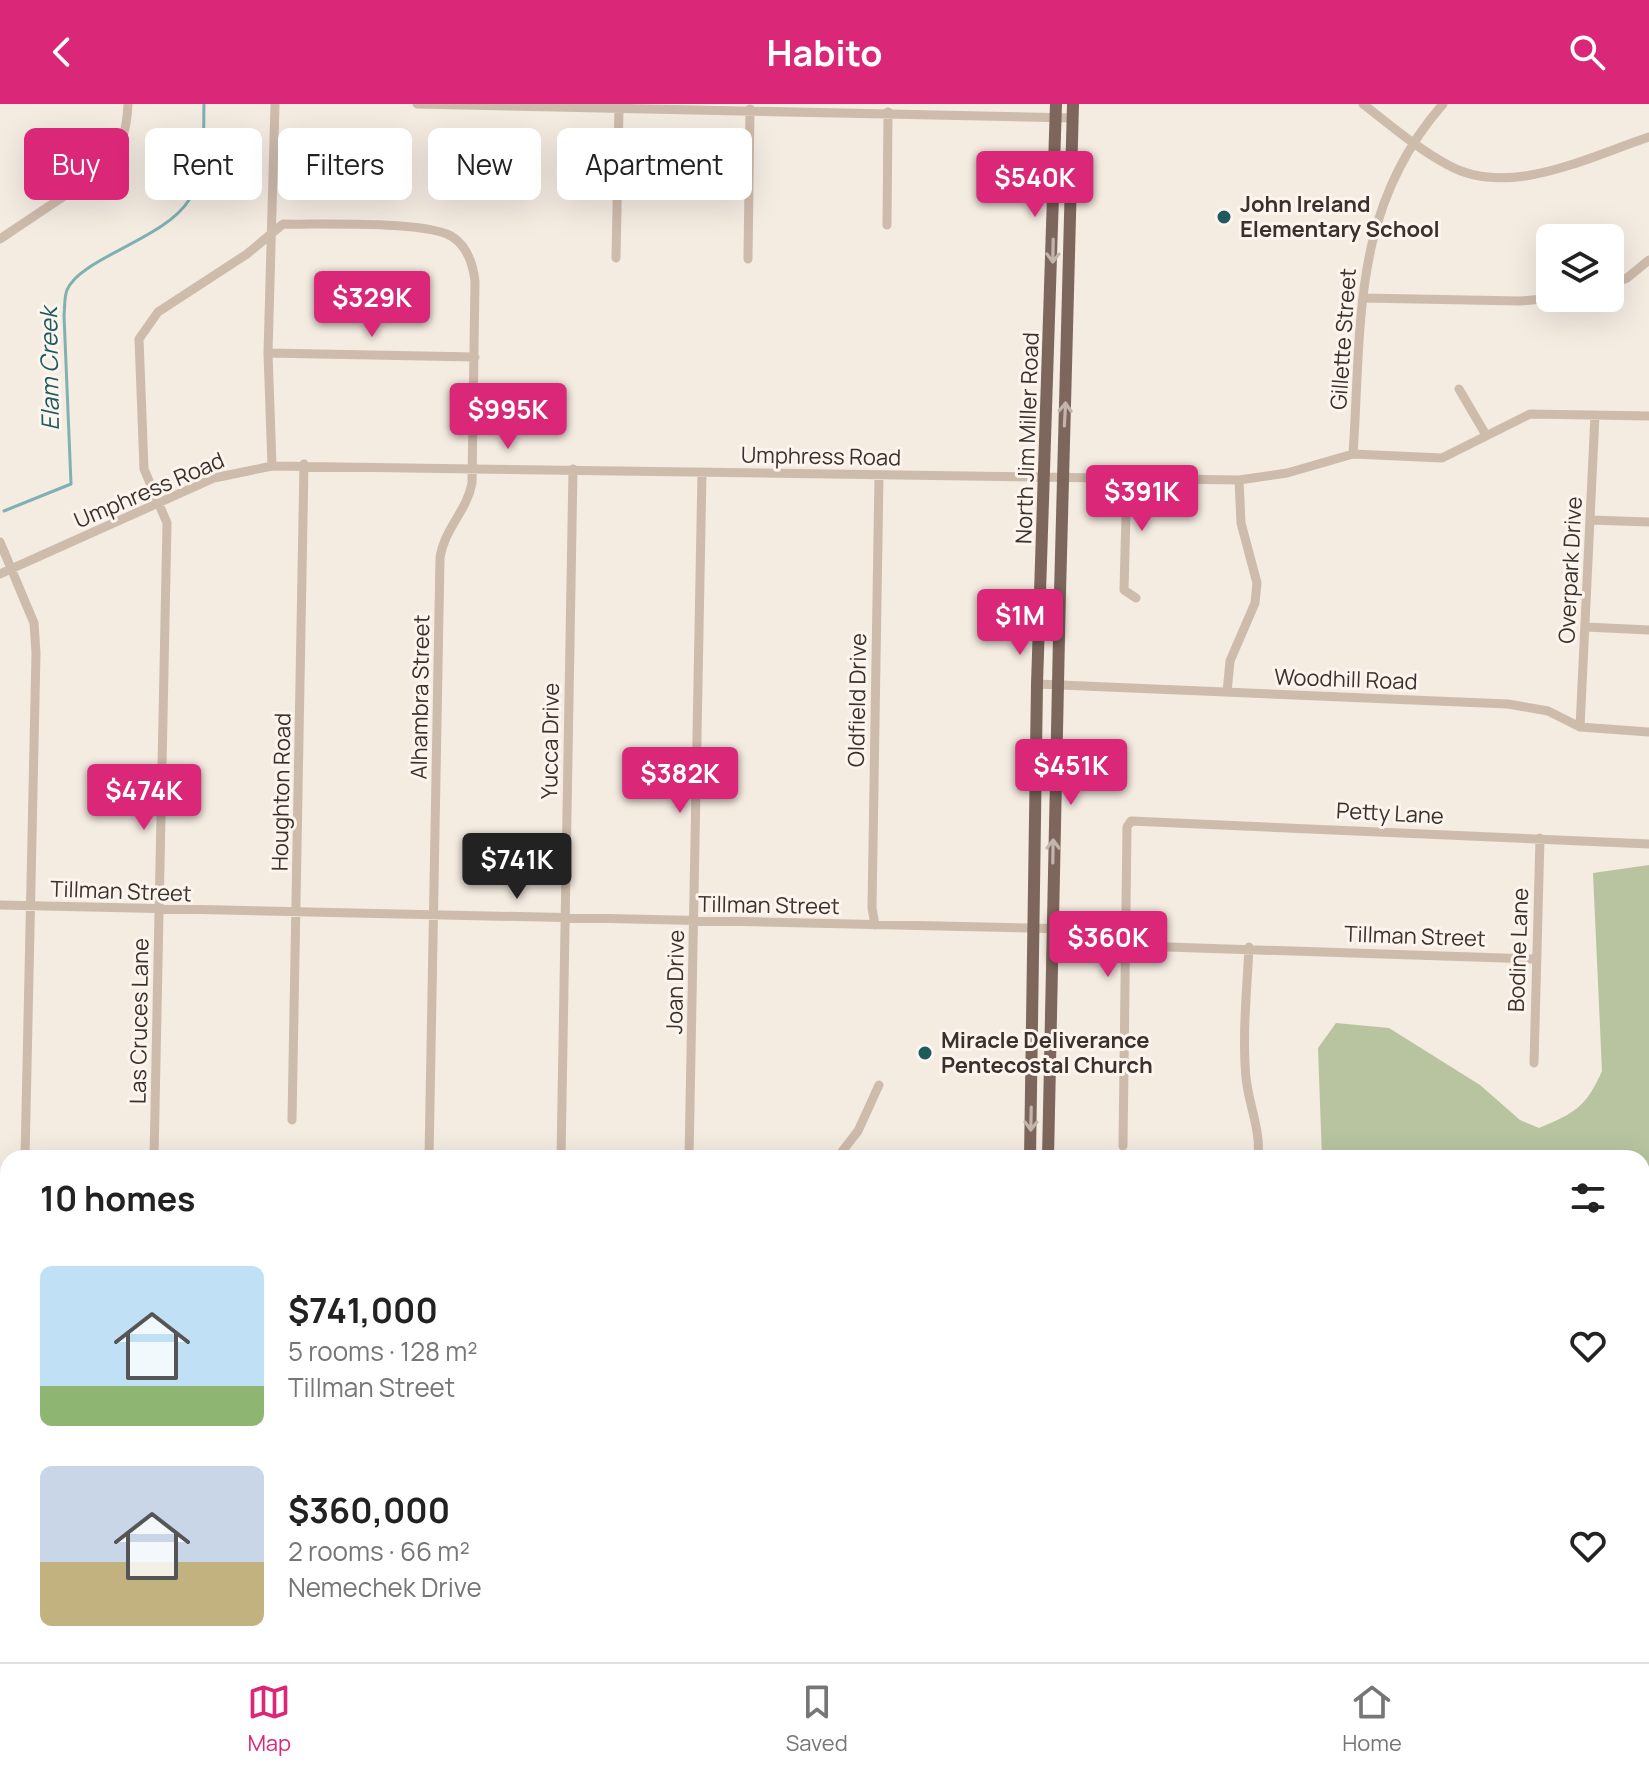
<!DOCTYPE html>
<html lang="en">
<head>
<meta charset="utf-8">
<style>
	:root { --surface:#fff; --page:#f2f2f2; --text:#222; --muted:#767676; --line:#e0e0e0; --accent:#db2777 }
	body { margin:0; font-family:Manrope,sans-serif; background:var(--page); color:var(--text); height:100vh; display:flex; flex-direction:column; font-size:30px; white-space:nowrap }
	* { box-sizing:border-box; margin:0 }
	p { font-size:26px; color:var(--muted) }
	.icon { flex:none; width:44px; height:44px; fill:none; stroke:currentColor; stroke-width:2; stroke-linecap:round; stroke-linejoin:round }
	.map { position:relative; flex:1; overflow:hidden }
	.details { position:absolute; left:0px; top:1046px; width:1650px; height:512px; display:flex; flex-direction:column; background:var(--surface); border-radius:24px 24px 0 0; box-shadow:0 8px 32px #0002 }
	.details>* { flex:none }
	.guide { position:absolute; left:24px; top:24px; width:800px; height:72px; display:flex; gap:16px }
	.controls { position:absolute; left:1536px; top:120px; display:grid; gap:16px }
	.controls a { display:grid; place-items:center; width:88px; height:88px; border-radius:12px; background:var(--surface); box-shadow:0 8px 32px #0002; font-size:40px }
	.price { position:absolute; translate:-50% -68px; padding:0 18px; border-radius:8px; background:var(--accent); color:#fff; font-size:26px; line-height:52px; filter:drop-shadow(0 2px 4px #0008) }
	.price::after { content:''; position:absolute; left:50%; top:48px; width:24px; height:18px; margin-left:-12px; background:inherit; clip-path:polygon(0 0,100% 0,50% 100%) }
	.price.current { background:#222; color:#fff }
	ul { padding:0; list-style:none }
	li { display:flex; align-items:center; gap:24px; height:200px; padding:0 40px }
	li span { display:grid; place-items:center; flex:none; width:224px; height:160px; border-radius:12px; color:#555 }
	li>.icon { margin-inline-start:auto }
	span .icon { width:96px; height:96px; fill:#fffc; stroke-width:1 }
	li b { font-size:34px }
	h2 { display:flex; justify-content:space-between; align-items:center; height:96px; padding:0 40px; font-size:34px }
	.chip { padding:0 28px; border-radius:12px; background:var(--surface); box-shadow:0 8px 32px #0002; font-size:28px; line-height:72px }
	.chip.current { background:var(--accent); color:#fff }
	header { display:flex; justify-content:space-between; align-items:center; height:104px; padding:0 40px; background:var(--accent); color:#fff; font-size:36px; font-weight:700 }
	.dock { display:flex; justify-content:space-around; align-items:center; height:112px; border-top:2px solid var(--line); background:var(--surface); font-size:22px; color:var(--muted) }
	.dock a { display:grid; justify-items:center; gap:4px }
	.dock .current { color:var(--accent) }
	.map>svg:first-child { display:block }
</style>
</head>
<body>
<header><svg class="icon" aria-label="back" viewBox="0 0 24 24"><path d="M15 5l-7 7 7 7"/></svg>Habito<svg class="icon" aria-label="search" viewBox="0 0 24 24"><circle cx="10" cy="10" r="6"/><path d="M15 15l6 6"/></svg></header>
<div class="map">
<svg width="1649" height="1558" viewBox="0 0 1649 1558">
	<rect width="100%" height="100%" fill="#f4ebe1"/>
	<path fill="#b8c4a0" d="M 1649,761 L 1649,1481 L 1642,1481 L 1642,1054 L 1322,1054 L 1318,944 L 1336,919 L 1389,924 L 1480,981 L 1520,1016 L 1539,1024 C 1575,1009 1586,1003 1602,967 L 1593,769 Z
		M 1022,1550 L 1507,1550 L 1505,1558 L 1022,1558 Z
		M 1551,1550 L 1649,1554 L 1649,1558 L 1548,1558 Z"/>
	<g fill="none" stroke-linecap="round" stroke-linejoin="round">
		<path stroke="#7fb0b2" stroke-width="3" d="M 4,407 L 71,380 L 64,211 C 65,204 64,193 67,186 C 80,154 165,135 189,96 C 207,68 203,32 204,0"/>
		<path stroke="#cdbbac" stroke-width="9" d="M 417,0 L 1072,14
			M 1363,0 C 1390,21 1418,45 1448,61 C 1509,95 1588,53 1649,33
			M 887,121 L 888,8
			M 0,135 L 109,62 C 122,43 127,24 128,0
			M 616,154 L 619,4
			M 748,155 L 750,5
			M 1610,181 L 1627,174 L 1649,156
			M 1363,194 L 1520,197 L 1554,194
			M 268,249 L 475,253
			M 1459,285 L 1486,331
			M 1353,350 C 1362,219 1351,105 1443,0
			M 272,362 L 268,249 L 275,0
			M 1127,374 L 1124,486 L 1136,494
			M 1590,416 L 1649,418
			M 0,438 L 34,519 L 36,549 L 25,1054
			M 0,470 L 214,374 L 272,362 L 1239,376 L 1287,369 L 1353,350 L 1442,354 L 1530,310 L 1649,312
			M 1586,523 L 1649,526
			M 1037,580 L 1508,600 L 1548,607 L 1580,623 L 1649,628
			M 1227,588 L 1230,557 L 1255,499 L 1257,479 L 1241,419 L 1239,376
			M 1580,623 L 1595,311
			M 0,801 L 1072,825 L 1138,842 L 1534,855
			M 875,821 L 872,804 L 879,372
			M 1249,843 C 1247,886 1242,931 1246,974 C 1249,1002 1261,1026 1258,1054
			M 1534,959 L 1540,734
			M 292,1016 L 304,360
			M 1123,1042 L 1127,723 L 1131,717 L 1649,740
			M 154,1054 L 167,419 L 144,365 L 139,235 L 158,208 L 247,150 L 283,120 C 317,121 431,116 454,134 C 468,144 473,161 475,177 L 472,379 C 467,407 444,425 440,454 L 429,1054
			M 561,1054 L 573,365
			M 689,1054 L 702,368
			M 837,1054 L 858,1027 L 879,981
			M 0,1437 L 8,1422
			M 601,1558 L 601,1550"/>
		<path stroke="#7d675c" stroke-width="12" d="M 1030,1054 L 1037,580 L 1056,0
			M 1048,1054 C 1053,703 1064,351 1073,0
			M 0,1442 L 8,1443
			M 0,1460 L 8,1460
			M 1642,1508 L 1649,1508
			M 1642,1523 L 1649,1524
			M 1096,1550 L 1102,1558
			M 1117,1550 L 1123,1558"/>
		<path stroke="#3b302b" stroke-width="2" d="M 1642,1249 L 1649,1236
			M 1531,1558 L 1534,1550"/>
	</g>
	<defs><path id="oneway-shaft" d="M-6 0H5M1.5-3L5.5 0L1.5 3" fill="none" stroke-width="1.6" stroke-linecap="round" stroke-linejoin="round" transform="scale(2)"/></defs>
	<g stroke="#c2b5ac">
		<use href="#oneway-shaft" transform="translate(1053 147) rotate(91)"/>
		<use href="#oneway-shaft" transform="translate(1065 310) rotate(-87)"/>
		<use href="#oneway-shaft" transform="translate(1053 747) rotate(-89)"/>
		<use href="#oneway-shaft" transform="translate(1031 1015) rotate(91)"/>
	</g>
	<g fill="#1f5a5e" stroke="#fbf5ee" stroke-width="3">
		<circle cx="1224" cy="113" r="8"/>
		<circle cx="925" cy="949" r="8"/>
	</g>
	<g text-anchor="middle" stroke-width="6" stroke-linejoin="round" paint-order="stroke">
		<g font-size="22" font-weight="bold" fill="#3b302b" stroke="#fbf5ee" text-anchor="start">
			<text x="1240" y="108">John Ireland<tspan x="1240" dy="25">Elementary School</tspan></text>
			<text x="941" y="944">Miracle Deliverance<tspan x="941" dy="25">Pentecostal Church</tspan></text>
		</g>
		<g font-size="22" fill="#3b302b" stroke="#fbf5ee">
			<text transform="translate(1343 235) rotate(-86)" y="8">Gillette Street</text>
			<text transform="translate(1027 334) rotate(-88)" y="8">North Jim Miller Road</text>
			<text transform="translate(821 352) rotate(1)" y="8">Umphress Road</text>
			<text transform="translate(149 386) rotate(-23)" y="8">Umphress Road</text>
			<text transform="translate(1570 466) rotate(-87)" y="8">Overpark Drive</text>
			<text transform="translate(1346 575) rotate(2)" y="8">Woodhill Road</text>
			<text transform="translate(420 593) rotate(-89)" y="8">Alhambra Street</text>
			<text transform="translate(857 596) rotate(-89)" y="8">Oldfield Drive</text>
			<text transform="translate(550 637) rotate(-89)" y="8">Yucca Drive</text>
			<text transform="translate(281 688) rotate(-89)" y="8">Houghton Road</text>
			<text transform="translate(1390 709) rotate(3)" y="8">Petty Lane</text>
			<text transform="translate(121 787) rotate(2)" y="8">Tillman Street</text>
			<text transform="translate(769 801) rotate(1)" y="8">Tillman Street</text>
			<text transform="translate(1415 832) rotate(2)" y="8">Tillman Street</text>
			<text transform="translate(1518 846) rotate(-88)" y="8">Bodine Lane</text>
			<text transform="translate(675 878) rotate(-89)" y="8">Joan Drive</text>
			<text transform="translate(139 917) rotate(-89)" y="8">Las Cruces Lane</text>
		</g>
		<g font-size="24" font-style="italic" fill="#1f5a5e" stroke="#fbf5ee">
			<text transform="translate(50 265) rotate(-91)" y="8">Elam Creek</text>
		</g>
	</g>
</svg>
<div class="controls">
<a><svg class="icon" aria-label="layers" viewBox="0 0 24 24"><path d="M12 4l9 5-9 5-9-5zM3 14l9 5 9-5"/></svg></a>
</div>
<b class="price" style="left:1035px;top:115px">$540K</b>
<b class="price" style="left:372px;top:235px">$329K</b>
<b class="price" style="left:508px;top:347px">$995K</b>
<b class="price" style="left:1142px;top:429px">$391K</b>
<b class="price" style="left:1020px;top:553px">$1M</b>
<b class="price" style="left:1071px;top:703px">$451K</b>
<b class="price" style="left:680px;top:711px">$382K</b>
<b class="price" style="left:144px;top:728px">$474K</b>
<b class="price current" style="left:517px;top:797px">$741K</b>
<b class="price" style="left:1108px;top:875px">$360K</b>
<div class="guide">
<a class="chip current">Buy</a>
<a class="chip">Rent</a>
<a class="chip">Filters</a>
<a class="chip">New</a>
<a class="chip">Apartment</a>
</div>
<section class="details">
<h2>10 homes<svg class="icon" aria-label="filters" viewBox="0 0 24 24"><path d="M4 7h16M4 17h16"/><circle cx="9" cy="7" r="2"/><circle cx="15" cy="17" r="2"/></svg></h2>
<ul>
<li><span style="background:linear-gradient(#bfe0f5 75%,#8fb573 0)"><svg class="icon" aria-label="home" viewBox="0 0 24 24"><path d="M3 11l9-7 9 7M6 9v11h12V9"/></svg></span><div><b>$741,000</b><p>5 rooms · 128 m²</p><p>Tillman Street</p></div><svg class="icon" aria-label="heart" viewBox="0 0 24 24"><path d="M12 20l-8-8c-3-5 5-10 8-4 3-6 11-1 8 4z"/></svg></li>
<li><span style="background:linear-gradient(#c9d6e8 60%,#c2b280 0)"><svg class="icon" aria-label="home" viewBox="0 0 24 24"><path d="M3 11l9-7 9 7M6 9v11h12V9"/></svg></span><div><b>$360,000</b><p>2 rooms · 66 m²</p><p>Nemechek Drive</p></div><svg class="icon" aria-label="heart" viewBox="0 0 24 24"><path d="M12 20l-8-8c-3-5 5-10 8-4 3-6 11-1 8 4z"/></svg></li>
</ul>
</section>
</div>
<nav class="dock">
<a class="current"><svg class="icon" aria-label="map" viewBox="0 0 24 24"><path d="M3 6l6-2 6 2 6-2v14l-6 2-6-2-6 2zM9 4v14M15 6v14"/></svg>Map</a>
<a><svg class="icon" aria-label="saved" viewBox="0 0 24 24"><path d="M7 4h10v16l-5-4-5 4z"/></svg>Saved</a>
<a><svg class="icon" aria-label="home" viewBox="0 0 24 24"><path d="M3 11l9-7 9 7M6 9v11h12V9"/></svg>Home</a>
</nav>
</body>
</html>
